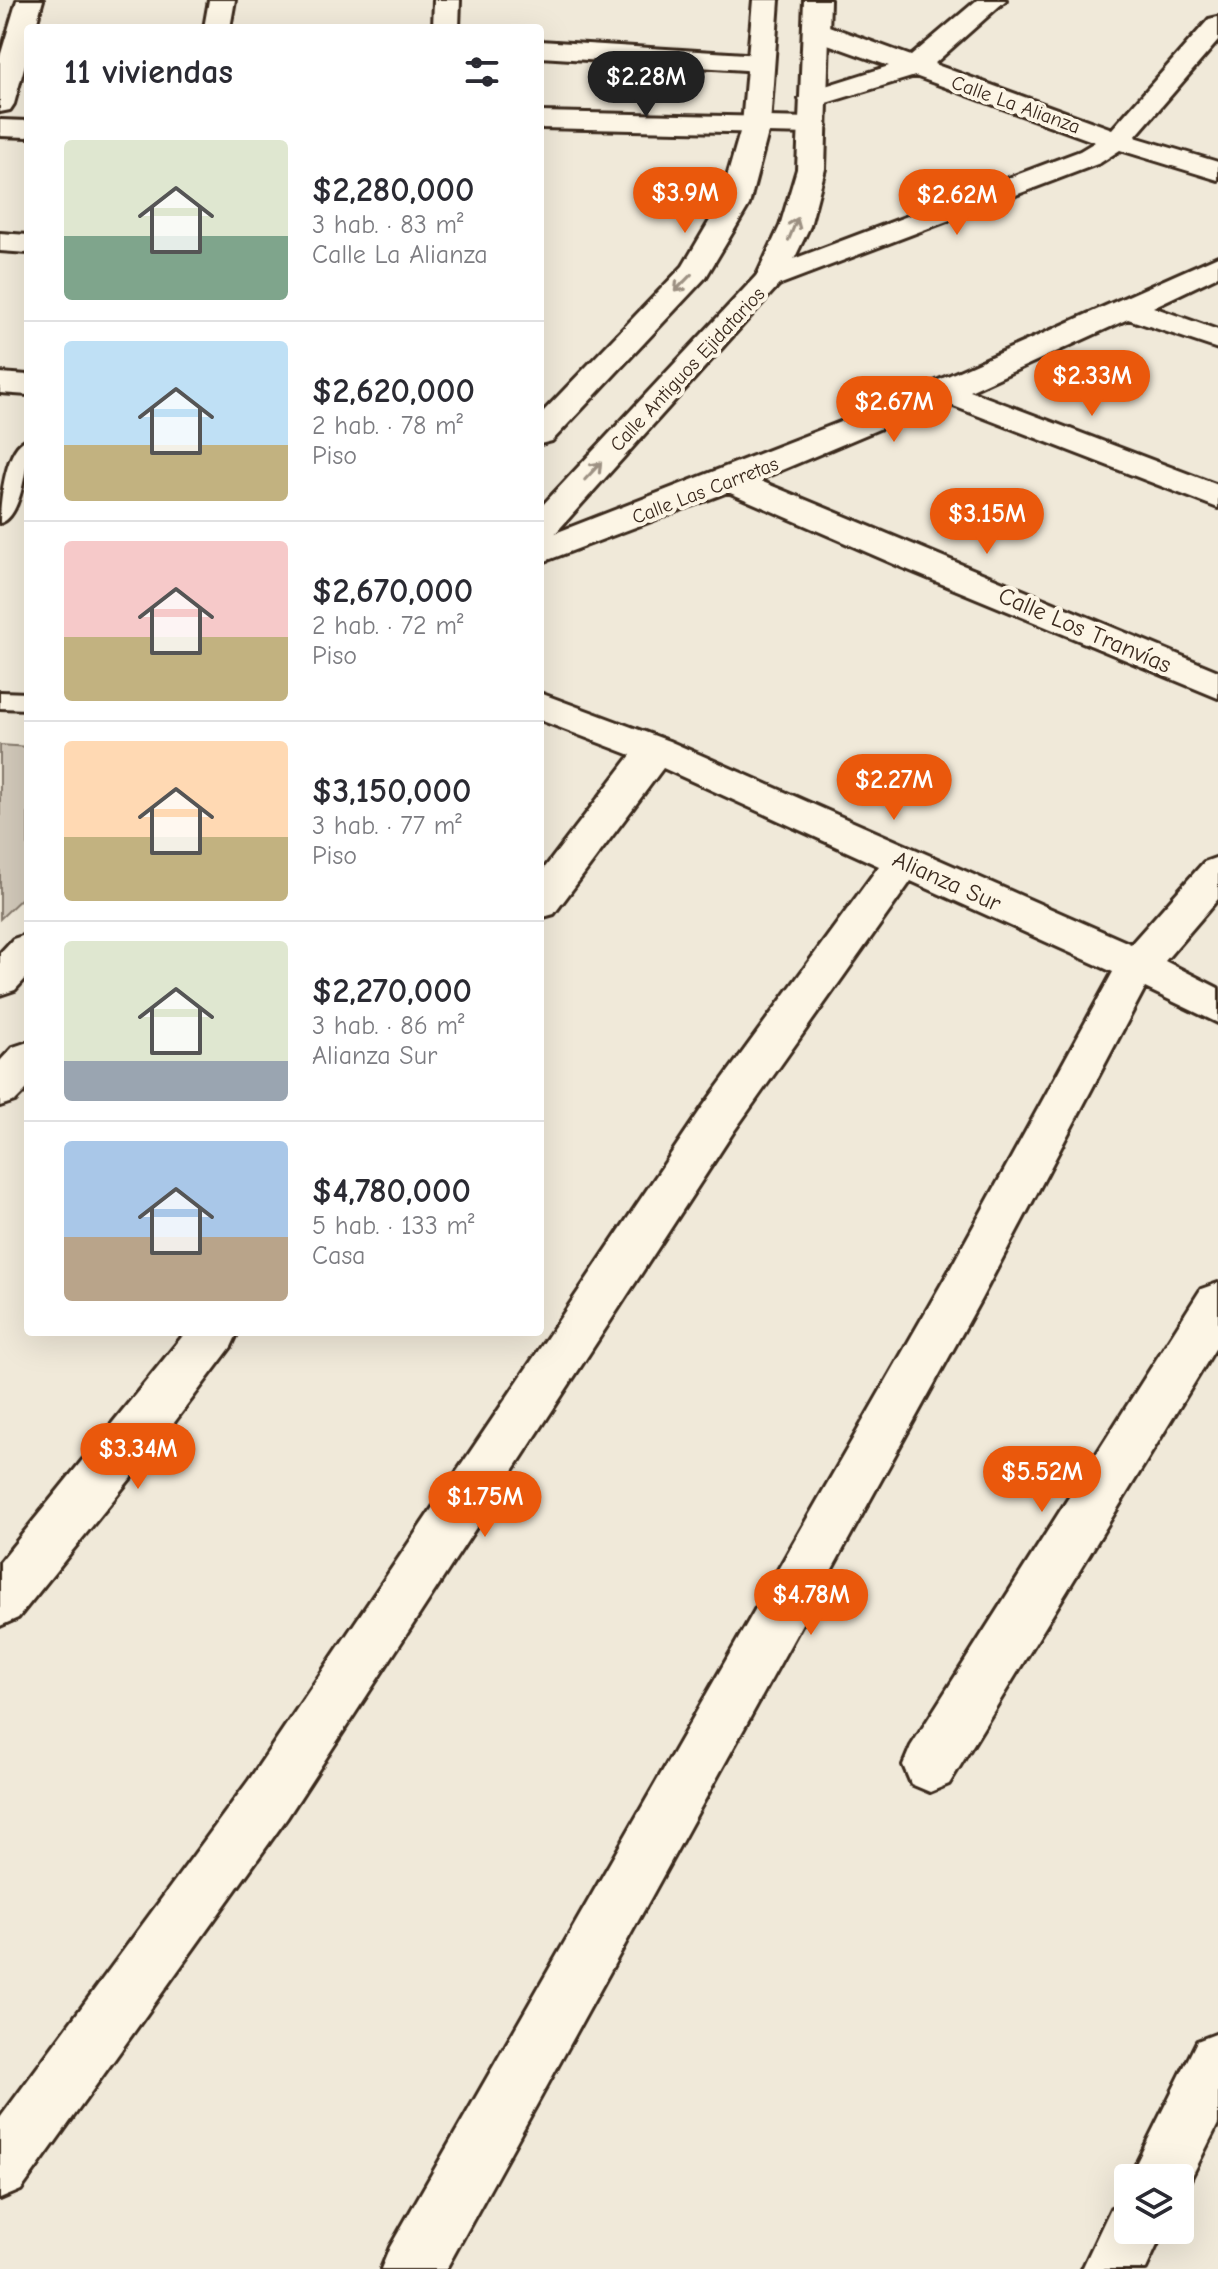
<!DOCTYPE html>
<html lang="es">
<head>
<meta charset="utf-8">
<style>
	:root { --surface:#fff; --page:#f2f2f3; --text:#2b2b33; --muted:#7c7c81; --line:#e1e1e2; --accent:#ea580c }
	body { margin:0; font-family:"Comic Neue",sans-serif; background:var(--page); color:var(--text); height:100vh; display:flex; flex-direction:column; font-size:30px; white-space:nowrap }
	* { box-sizing:border-box; margin:0 }
	p { font-size:26px; color:var(--muted) }
	.icon { flex:none; width:44px; height:44px; fill:none; stroke:currentColor; stroke-width:2; stroke-linecap:round; stroke-linejoin:round }
	.map { position:relative; flex:1; overflow:hidden }
	.drawer { position:absolute; left:24px; top:24px; width:520px; height:1312px; display:flex; flex-direction:column; background:var(--surface); border-radius:8px; box-shadow:0 8px 32px #0002 }
	.drawer>* { flex:none }
	.controls { position:absolute; left:1114px; top:2164px; display:grid; gap:16px }
	.controls a { display:grid; place-items:center; width:80px; height:80px; border-radius:8px; background:var(--surface); box-shadow:0 8px 32px #0002; font-size:40px }
	.price { position:absolute; translate:-50% -68px; padding:0 18px; border-radius:28px; background:var(--accent); color:#fff; font-size:26px; line-height:52px; filter:drop-shadow(0 2px 4px #0008) }
	.price::after { content:''; position:absolute; left:50%; top:48px; width:24px; height:18px; margin-left:-12px; background:inherit; clip-path:polygon(0 0,100% 0,50% 100%) }
	.price.on { background:#222; color:#fff }
	ul { padding:0; list-style:none }
	li { display:flex; align-items:center; gap:24px; height:200px; padding:0 40px }
	li+li { border-top:2px solid var(--line) }
	li span { display:grid; place-items:center; flex:none; width:224px; height:160px; border-radius:8px; color:#555 }
	li>.icon { margin-inline-start:auto }
	span .icon { width:96px; height:96px; fill:#fffc; stroke-width:1 }
	li b { font-size:34px }
	h2 { display:flex; justify-content:space-between; align-items:center; height:96px; padding:0 40px; font-size:34px }
	.map>svg:first-child { display:block }
</style>
</head>
<body>
<div class="map">
<svg width="1218" height="2269" viewBox="0 0 1218 2269">
	<rect width="100%" height="100%" fill="#f0e9d9"/>
	<filter id="ink" filterUnits="userSpaceOnUse"><feTurbulence type="fractalNoise" baseFrequency=".0125" numOctaves="2"/><feDisplacementMap in="SourceGraphic" scale="16" xChannelSelector="R" yChannelSelector="G"/><feConvolveMatrix kernelMatrix="1 2 1 2 8 2 1 2 1" color-interpolation-filters="sRGB"/></filter>
	<g filter="url(#ink)">
		<path fill="#d2c9ba" stroke="#867a6c" stroke-width="2" d="M 0,745 L 28,747 L 28,892 L 0,919 Z"/>
		<g fill="none" stroke-linecap="round" stroke-linejoin="round">
			<g stroke="#3b2a1e" stroke-width="6">
				<path id="service" d="M 28,439 C 28,459 22,518 0,523 C 0,504 5,445 28,439 Z
					M 0,692 L 28,693 L 28,709 L 0,708 Z"/>
			</g>
			<g stroke="#3b2a1e" stroke-width="6">
				<path id="minor" d="M 17,0 L 43,0 L 35,28 L 28,28 L 28,53 L 14,104 L 10,110 L 0,112 L 0,57 Z
					M 209,0 L 235,0 L 230,28 L 204,28 Z
					M 434,0 L 460,0 L 459,28 L 433,28 Z
					M 977,0 L 1006,0 L 934,64 L 1112,129 L 1209,19 L 1218,17 L 1218,41 L 1135,137 L 1218,162 L 1218,180 L 1120,150 L 1100,163 L 781,284 L 770,287 L 759,284 L 755,278 L 759,272 L 1080,151 L 1095,142 L 915,76 L 813,107 L 803,105 L 799,99 L 803,93 L 889,66 L 808,37 L 804,31 L 808,25 L 826,25 L 911,56 Z
					M 540,41 L 761,55 L 771,57 L 774,63 L 771,69 L 761,71 L 540,57 Z
					M 540,112 L 813,118 L 823,120 L 827,126 L 823,132 L 813,134 L 540,128 Z
					M 0,120 L 28,121 L 28,137 L 0,136 Z
					M 0,233 L 28,235 L 28,253 L 0,251 Z
					M 1218,256 L 1218,276 L 1153,307 L 1218,330 L 1218,349 L 1128,319 L 970,391 L 1218,485 L 1218,508 L 943,402 L 758,480 L 1218,671 L 1218,698 L 901,567 L 728,492 L 540,563 L 540,539 L 871,410 Z
					M 0,373 L 28,375 L 28,395 L 0,393 Z
					M 540,693 L 669,741 L 1131,944 L 1204,862 L 1218,857 L 1218,899 L 1165,961 L 1218,988 L 1218,1023 L 1145,988 L 981,1299 L 446,2269 L 381,2269 L 390,2247 L 949,1271 L 1113,972 L 911,881 L 734,1131 L 287,1818 L 21,2190 L 0,2199 L 0,2118 L 249,1780 L 704,1105 L 879,866 L 663,768 L 554,914 L 540,918 L 540,874 L 631,755 L 540,720 Z
					M 1218,1283 L 1218,1344 L 949,1784 L 930,1792 L 911,1784 L 903,1765 L 911,1746 L 1201,1289 Z
					M 186,1332 L 238,1332 L 231,1347 L 155,1448 L 18,1618 L 0,1626 L 0,1562 Z
					M 1218,2033 L 1218,2124 L 1180,2200 L 1180,2178 L 1129,2178 L 1197,2041 Z
					M 1128,2201 L 1128,2230 L 1164,2230 L 1146,2269 L 1082,2269 L 1111,2208 Z"/>
			</g>
			<g stroke="#3b2a1e" stroke-width="6">
				<path id="tertiary" d="M 753,0 L 779,0 L 770,125 L 749,205 L 706,277 L 552,441 L 540,444 L 540,415 L 683,266 L 719,205 L 742,125 Z
					M 804,0 L 830,0 L 825,169 L 810,226 L 785,278 L 552,537 L 540,540 L 540,508 L 757,275 L 780,226 L 797,169 Z
					M 28,934 L 28,976 L 15,990 L 0,995 L 0,953 L 13,939 Z
					M 28,1042 L 28,1088 L 15,1101 L 0,1106 L 0,1061 L 13,1047 Z"/>
			</g>
			<use href="#service" fill="#fcf5e5" fill-rule="evenodd"/>
			<use href="#minor" fill="#fcf5e5" fill-rule="evenodd"/>
			<use href="#tertiary" fill="#fcf5e5" fill-rule="evenodd"/>
		</g>
		<defs><path id="oneway-shaft" d="M-6 0H5M1.5-3L5.5 0L1.5 3" fill="none" stroke-width="1.6" stroke-linecap="round" stroke-linejoin="round" transform="scale(2)"/></defs>
		<g stroke="#9c9082">
			<use href="#oneway-shaft" transform="translate(793 229) rotate(-68)"/>
			<use href="#oneway-shaft" transform="translate(683 283) rotate(134)"/>
			<use href="#oneway-shaft" transform="translate(593 471) rotate(-47)"/>
		</g>
	</g>
	<g text-anchor="middle" stroke-width="8" stroke-linejoin="round" paint-order="stroke">
		<g font-size="20" fill="#3b2a1e" stroke="#fcf5e5">
			<text transform="translate(1016 104) rotate(20)" y="7">Calle La Alianza</text>
			<text transform="translate(687 369) rotate(-47)" y="7">Calle Antiguos Ejidatarios</text>
			<text transform="translate(705 490) rotate(-21)" y="7">Calle Las Carretas</text>
		</g>
		<g font-size="24" fill="#3b2a1e" stroke="#fcf5e5">
			<text transform="translate(1085 630) rotate(23)" y="8">Calle Los Tranvías</text>
			<text transform="translate(947 881) rotate(24)" y="8">Alianza Sur</text>
		</g>
	</g>
</svg>
<div class="controls">
<a><svg class="icon" aria-label="layers" viewBox="0 0 24 24"><path d="M12 4l9 5-9 5-9-5zM3 14l9 5 9-5"/></svg></a>
</div>
<b class="price on" style="left:646px;top:119px">$2.28M</b>
<b class="price" style="left:685px;top:235px">$3.9M</b>
<b class="price" style="left:957px;top:237px">$2.62M</b>
<b class="price" style="left:1092px;top:418px">$2.33M</b>
<b class="price" style="left:894px;top:444px">$2.67M</b>
<b class="price" style="left:987px;top:556px">$3.15M</b>
<b class="price" style="left:894px;top:822px">$2.27M</b>
<b class="price" style="left:138px;top:1491px">$3.34M</b>
<b class="price" style="left:1042px;top:1514px">$5.52M</b>
<b class="price" style="left:485px;top:1539px">$1.75M</b>
<b class="price" style="left:811px;top:1637px">$4.78M</b>
<section class="drawer">
<h2>11 viviendas<svg class="icon" aria-label="filters" viewBox="0 0 24 24"><path d="M4 7h16M4 17h16"/><circle cx="9" cy="7" r="2"/><circle cx="15" cy="17" r="2"/></svg></h2>
<ul>
<li><span style="background:linear-gradient(#dfe7d0 60%,#7fa58c 0)"><svg class="icon" aria-label="home" viewBox="0 0 24 24"><path d="M3 11l9-7 9 7M6 9v11h12V9"/></svg></span><div><b>$2,280,000</b><p>3 hab. · 83 m²</p><p>Calle La Alianza</p></div></li>
<li><span style="background:linear-gradient(#bfe0f5 65%,#c2b280 0)"><svg class="icon" aria-label="home" viewBox="0 0 24 24"><path d="M3 11l9-7 9 7M6 9v11h12V9"/></svg></span><div><b>$2,620,000</b><p>2 hab. · 78 m²</p><p>Piso</p></div></li>
<li><span style="background:linear-gradient(#f6c9c9 60%,#c2b280 0)"><svg class="icon" aria-label="home" viewBox="0 0 24 24"><path d="M3 11l9-7 9 7M6 9v11h12V9"/></svg></span><div><b>$2,670,000</b><p>2 hab. · 72 m²</p><p>Piso</p></div></li>
<li><span style="background:linear-gradient(#ffd9b3 60%,#c2b280 0)"><svg class="icon" aria-label="home" viewBox="0 0 24 24"><path d="M3 11l9-7 9 7M6 9v11h12V9"/></svg></span><div><b>$3,150,000</b><p>3 hab. · 77 m²</p><p>Piso</p></div></li>
<li><span style="background:linear-gradient(#dfe7d0 75%,#9aa5b1 0)"><svg class="icon" aria-label="home" viewBox="0 0 24 24"><path d="M3 11l9-7 9 7M6 9v11h12V9"/></svg></span><div><b>$2,270,000</b><p>3 hab. · 86 m²</p><p>Alianza Sur</p></div></li>
<li><span style="background:linear-gradient(#a9c7e8 60%,#b9a48a 0)"><svg class="icon" aria-label="home" viewBox="0 0 24 24"><path d="M3 11l9-7 9 7M6 9v11h12V9"/></svg></span><div><b>$4,780,000</b><p>5 hab. · 133 m²</p><p>Casa</p></div></li>
</ul>
</section>
</div>
</body>
</html>
